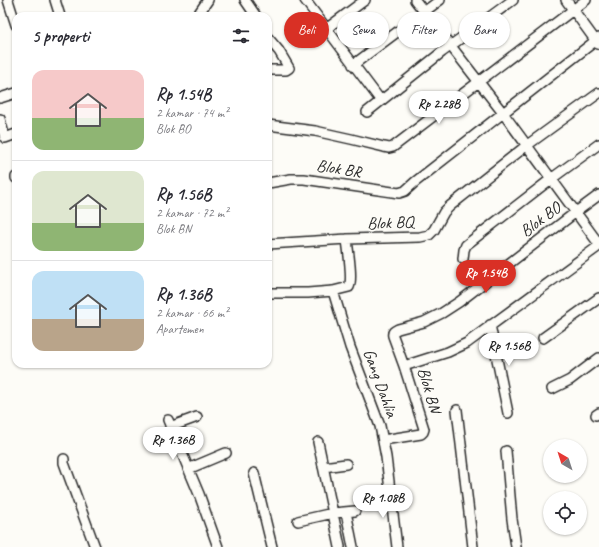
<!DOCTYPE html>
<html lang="id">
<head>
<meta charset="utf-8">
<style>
	:root { --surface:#fff; --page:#f7f7f7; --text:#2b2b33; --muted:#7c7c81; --line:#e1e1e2; --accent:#d93025 }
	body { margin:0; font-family:Caveat,sans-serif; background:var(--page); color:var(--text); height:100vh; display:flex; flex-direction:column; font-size:15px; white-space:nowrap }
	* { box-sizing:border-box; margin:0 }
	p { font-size:13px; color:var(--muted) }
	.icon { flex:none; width:22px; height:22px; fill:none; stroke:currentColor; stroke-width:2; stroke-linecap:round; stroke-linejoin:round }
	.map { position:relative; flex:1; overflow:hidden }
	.panel { position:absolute; left:12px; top:12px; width:260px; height:356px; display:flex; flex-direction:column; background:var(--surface); border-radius:12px; box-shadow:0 1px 3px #0004 }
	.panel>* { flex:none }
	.banner { position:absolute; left:284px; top:12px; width:255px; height:36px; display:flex; gap:8px }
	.needle { width:26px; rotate:321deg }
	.buttons { position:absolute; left:543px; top:439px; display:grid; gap:8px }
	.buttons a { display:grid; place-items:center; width:44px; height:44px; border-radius:50%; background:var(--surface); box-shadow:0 1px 3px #0004; font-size:20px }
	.price { position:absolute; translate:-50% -34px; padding:0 9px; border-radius:14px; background:#fff; color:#222; font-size:13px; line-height:26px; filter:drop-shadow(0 1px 2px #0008) }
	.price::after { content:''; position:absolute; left:50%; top:24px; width:12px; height:9px; margin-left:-6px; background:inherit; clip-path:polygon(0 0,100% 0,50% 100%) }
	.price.active { background:var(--accent); color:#fff }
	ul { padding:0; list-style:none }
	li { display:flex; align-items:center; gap:12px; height:100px; padding:0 20px }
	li+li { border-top:1px solid var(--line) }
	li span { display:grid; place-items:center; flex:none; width:112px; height:80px; border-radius:12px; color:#555 }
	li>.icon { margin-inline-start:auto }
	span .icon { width:48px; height:48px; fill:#fffc; stroke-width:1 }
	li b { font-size:17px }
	h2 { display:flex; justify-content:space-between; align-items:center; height:48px; padding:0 20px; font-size:17px }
	.pill { padding:0 14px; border-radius:18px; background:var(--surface); box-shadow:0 1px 3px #0004; font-size:14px; line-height:36px }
	.pill.active { background:var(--accent); color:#fff }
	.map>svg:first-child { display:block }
</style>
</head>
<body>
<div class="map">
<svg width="599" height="547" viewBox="0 0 599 547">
	<rect width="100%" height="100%" fill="#fdfcf7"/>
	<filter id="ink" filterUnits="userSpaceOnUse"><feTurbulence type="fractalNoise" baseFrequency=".025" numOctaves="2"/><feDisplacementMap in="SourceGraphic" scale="8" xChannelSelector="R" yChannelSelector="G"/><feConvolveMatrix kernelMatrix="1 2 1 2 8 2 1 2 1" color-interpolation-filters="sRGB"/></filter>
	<g filter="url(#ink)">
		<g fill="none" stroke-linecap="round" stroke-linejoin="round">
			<g stroke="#2b2b2b" stroke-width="12">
				<path id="street" d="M 8,0 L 16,25
					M 55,0 L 60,16
					M 245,0 L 256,16
					M 305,0 L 381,101
					M 415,0 L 503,113 L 599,244
					M 566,0 L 598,44
					M 197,16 L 208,0
					M 326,29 L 365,0
					M 268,38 L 279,51 L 289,68 L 286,70 L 268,70
					M 353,65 L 440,0
					M 0,98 L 16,93
					M 367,112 L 442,52 L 513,0
					M 0,119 L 5,138 L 16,134
					M 268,125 L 315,131 L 351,139 L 384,147 L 389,148 L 393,147 L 586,0
					M 16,177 L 16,178
					M 268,183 L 291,179 L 304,179 L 399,193 L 405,191 L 415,182 L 599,38
					M 268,244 L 347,239 L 420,237 L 429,235 L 434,230 L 444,212 L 450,206 L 526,146 L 599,93
					M 463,259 L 464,250 L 466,245 L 551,179 L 599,144
					M 333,291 L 350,347 L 380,426 L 386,457 L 397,547
					M 268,293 L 308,293 L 333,291 L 349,287 C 353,279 348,250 347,239
					M 490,325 L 508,413
					M 543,338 L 599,298
					M 404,366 L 393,336 C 392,332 394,331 398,329 L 424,322 L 442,313 L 459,302 L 576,212 L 599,195
					M 552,389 L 570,380 L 599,358
					M 457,410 L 473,547
					M 596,415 L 599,413
					M 168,420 L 199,494 L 218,547
					M 170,427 L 197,417
					M 383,440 L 421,434 L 423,432 L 424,429 L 404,366 L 448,352 L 467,343 L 599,246
					M 318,442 L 340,547
					M 506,451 L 512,519 L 516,547
					M 64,459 L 64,463 L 95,547
					M 323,467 L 346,464
					M 188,469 L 226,453
					M 254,473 L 272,547
					M 346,512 L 353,547
					M 298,521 L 333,513 L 355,511"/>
			</g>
			<use href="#street" stroke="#fdfcf7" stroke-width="9"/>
		</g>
	</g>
	<g text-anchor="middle" stroke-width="3.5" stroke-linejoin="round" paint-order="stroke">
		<g font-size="17" fill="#2b2b2b" stroke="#fdfcf7">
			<text transform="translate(339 168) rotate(9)" y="6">Blok BR</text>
			<text transform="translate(540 219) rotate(-37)" y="6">Blok BO</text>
			<text transform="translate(390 222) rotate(-2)" y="6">Blok BQ</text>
			<text transform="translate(381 383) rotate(70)" y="6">Gang Dahlia</text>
			<text transform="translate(430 390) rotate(74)" y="6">Blok BN</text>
		</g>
	</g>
</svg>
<div class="buttons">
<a><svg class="needle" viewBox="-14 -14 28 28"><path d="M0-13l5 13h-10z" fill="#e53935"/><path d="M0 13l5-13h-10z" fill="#7c7c81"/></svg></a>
<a><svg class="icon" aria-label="locate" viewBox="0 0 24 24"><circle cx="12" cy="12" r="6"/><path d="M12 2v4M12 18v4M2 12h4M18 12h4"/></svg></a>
</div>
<b class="price" style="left:439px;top:125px">Rp 2.28B</b>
<b class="price active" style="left:486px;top:294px">Rp 1.54B</b>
<b class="price" style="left:509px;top:367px">Rp 1.56B</b>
<b class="price" style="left:173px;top:461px">Rp 1.36B</b>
<b class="price" style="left:383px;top:519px">Rp 1.08B</b>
<div class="banner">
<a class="pill active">Beli</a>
<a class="pill">Sewa</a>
<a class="pill">Filter</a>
<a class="pill">Baru</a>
</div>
<section class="panel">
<h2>5 properti<svg class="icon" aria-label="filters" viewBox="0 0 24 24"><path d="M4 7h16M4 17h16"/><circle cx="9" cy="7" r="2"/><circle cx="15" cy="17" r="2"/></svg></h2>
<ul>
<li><span style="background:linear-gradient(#f6c9c9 60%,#8fb573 0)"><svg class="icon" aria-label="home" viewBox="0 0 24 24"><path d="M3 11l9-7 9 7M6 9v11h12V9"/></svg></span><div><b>Rp 1.54B</b><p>2 kamar · 74 m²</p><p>Blok BO</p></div></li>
<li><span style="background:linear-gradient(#dfe7d0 65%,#8fb573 0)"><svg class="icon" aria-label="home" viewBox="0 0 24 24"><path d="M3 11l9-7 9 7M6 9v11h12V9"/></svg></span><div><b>Rp 1.56B</b><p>2 kamar · 72 m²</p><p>Blok BN</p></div></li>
<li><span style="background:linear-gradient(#bfe0f5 60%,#b9a48a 0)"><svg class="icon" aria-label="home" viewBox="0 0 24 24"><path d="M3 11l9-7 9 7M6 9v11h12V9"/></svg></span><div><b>Rp 1.36B</b><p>2 kamar · 66 m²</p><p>Apartemen</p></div></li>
</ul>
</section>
</div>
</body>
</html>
